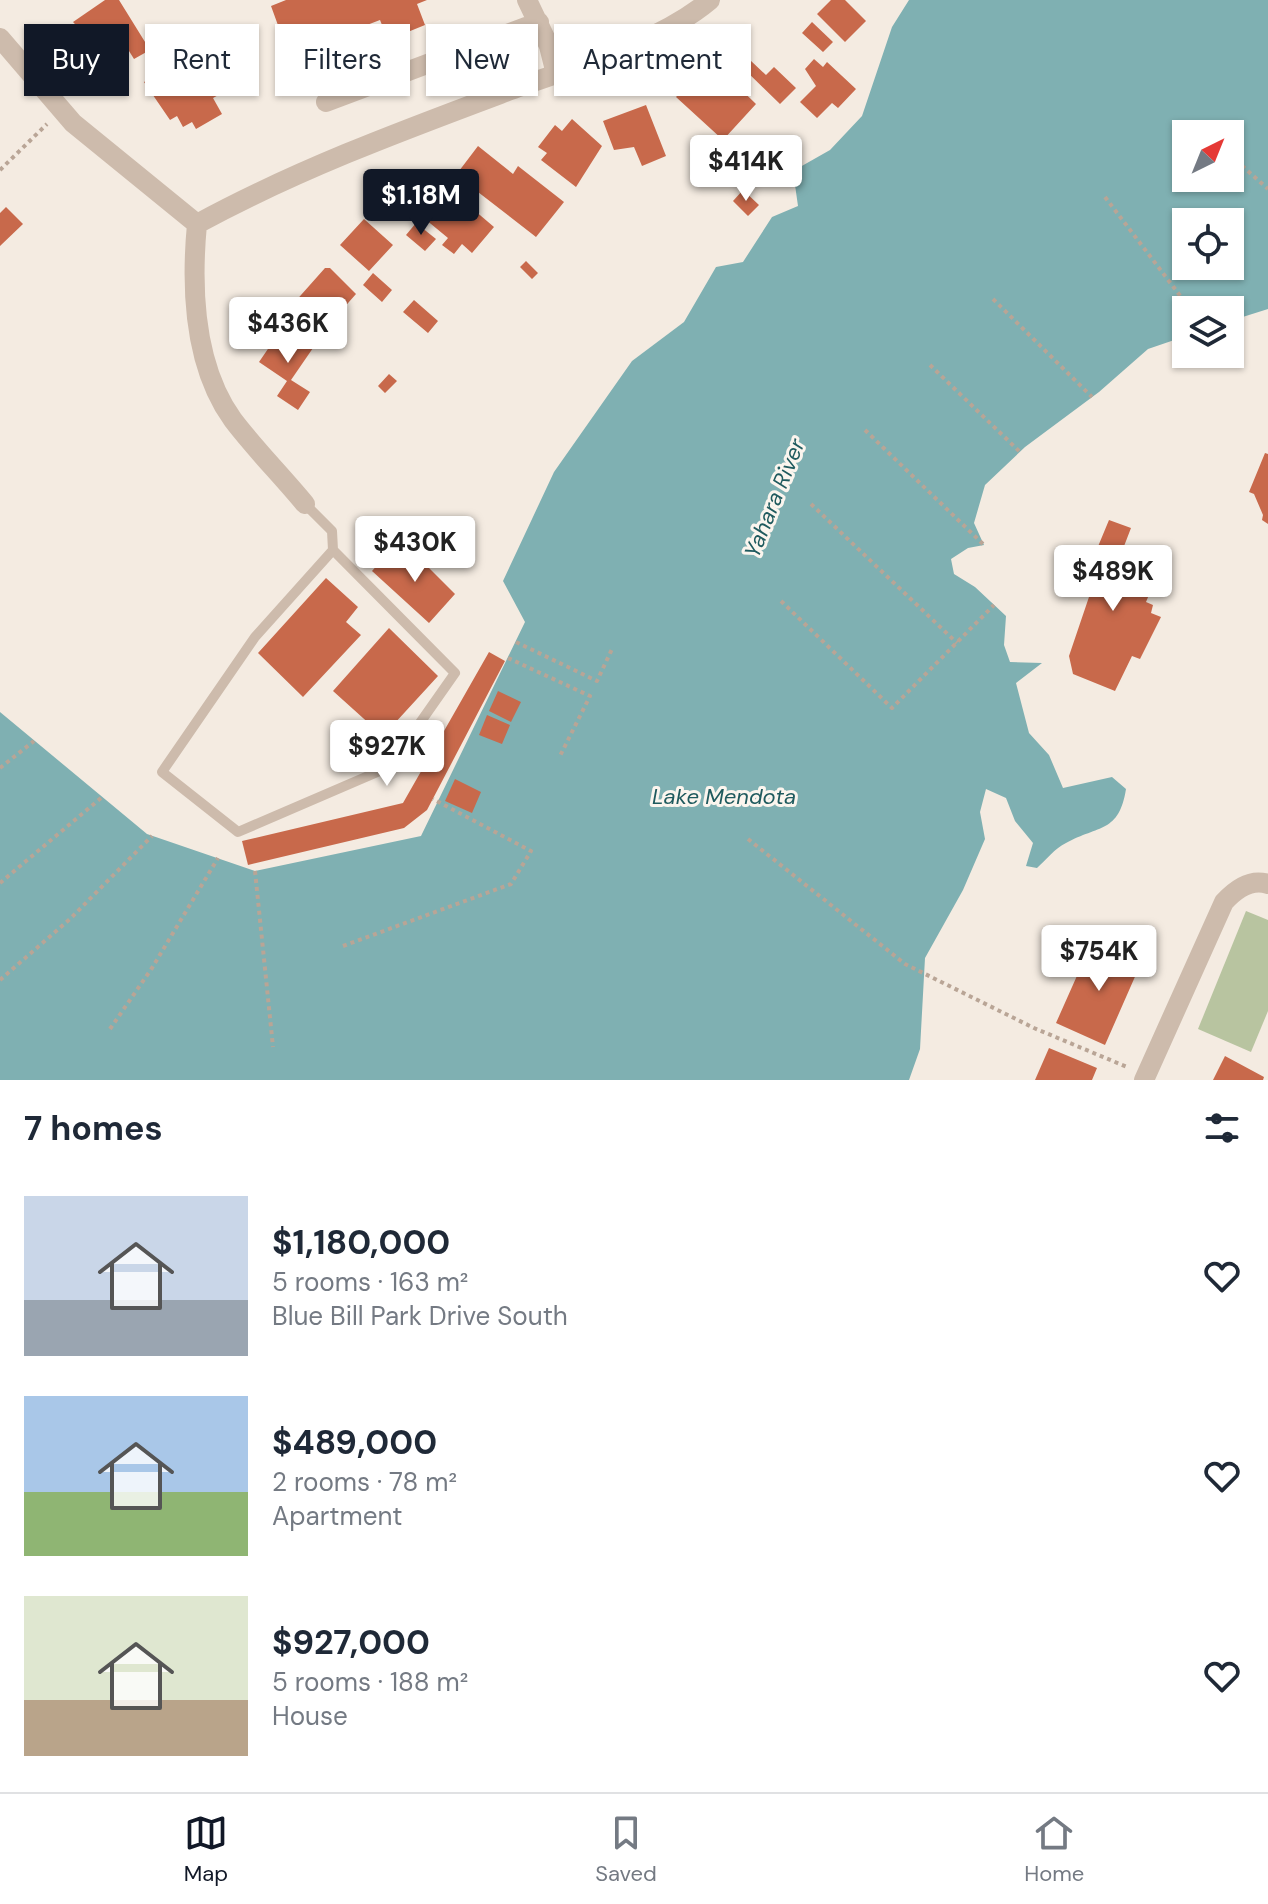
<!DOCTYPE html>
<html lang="en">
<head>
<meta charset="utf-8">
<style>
	:root { --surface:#fff; --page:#f6f6f7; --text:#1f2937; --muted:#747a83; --line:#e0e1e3; --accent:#111827 }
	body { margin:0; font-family:"DM Sans",sans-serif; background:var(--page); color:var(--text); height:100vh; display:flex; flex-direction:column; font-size:30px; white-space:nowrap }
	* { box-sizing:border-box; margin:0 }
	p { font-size:26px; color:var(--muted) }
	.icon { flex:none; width:44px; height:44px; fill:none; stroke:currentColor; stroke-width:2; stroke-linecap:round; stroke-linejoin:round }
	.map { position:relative; height:1080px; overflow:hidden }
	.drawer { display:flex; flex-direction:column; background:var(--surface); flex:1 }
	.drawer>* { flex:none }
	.banner { position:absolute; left:24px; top:24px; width:800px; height:72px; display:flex; gap:16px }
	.needle { width:52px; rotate:43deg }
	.buttons { position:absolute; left:1172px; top:120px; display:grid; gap:16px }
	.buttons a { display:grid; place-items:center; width:72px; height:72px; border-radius:0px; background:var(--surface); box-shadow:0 2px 6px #0004; font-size:40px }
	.price { position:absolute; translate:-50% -68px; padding:0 18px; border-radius:8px; background:#fff; color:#222; font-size:26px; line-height:52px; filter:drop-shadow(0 2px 4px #0008) }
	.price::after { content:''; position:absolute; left:50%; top:48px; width:24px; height:18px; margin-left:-12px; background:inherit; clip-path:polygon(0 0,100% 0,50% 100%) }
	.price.current { background:var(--accent); color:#fff }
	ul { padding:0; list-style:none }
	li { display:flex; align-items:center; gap:24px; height:200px; padding:0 24px }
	li span { display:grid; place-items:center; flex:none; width:224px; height:160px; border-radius:0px; color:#555 }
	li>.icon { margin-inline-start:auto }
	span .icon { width:96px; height:96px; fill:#fffc; stroke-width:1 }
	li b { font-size:34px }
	h2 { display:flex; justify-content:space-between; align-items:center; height:96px; padding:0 24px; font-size:34px }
	.pill { padding:0 28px; border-radius:0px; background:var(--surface); box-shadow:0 2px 6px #0004; font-size:28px; line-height:72px }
	.pill.current { background:var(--accent); color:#fff }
	.dock { display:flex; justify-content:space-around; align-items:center; height:112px; border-top:2px solid var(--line); background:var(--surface); font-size:22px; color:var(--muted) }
	.dock a { display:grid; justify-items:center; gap:4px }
	.dock .current { color:var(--accent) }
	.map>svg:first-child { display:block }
</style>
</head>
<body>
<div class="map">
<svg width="1268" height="1080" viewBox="0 0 1268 1080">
	<rect width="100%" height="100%" fill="#f4ebe1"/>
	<path fill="#b8c4a0" d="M 1246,911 L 1268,920 L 1268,1011 L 1251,1052 L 1198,1029 Z"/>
	<path fill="#7fb0b2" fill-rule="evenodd" d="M 909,0 L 1268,0 L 1268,309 L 1230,321 L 1230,310 L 1186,310 L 1186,336 L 1148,349 L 1099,392 L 1025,447 L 985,485 L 974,523 L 984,545 L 968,548 L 951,559 L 954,574 L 975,587 L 1006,616 L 1004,645 L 1010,662 L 1042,663 L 1016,683 L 1029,733 L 1049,755 L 1063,788 L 1112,777 L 1126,789 C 1119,833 1099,825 1066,843 C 1055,848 1046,860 1037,868 L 1026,866 L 1033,843 L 1015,821 L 1006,798 L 986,789 L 980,812 L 985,839 L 963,890 L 925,958 L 920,1049 L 909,1080 L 0,1080 L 0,712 L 147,834 L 255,871 L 421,836 L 525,622 L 503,581 L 554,472 L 632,361 L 684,322 L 716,267 L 743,262 L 772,217 L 798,206 L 793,171 L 830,150 L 862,116 L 892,27 ZM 1186,134 L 1230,134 L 1230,178 L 1186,178 ZM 1186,222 L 1230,222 L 1230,266 L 1186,266 Z"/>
	<path fill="#c8694b" d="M 105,0 L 119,0 L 150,50 L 134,59 L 129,51 L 116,58 L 124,72 L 99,87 L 79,52 L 89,46 L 85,40 L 88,38 L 73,22 Z
		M 286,0 L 427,0 L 417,4 L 425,25 L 388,40 L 380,20 L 346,33 L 353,50 L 318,63 L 310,43 L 302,46 L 298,34 L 289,38 L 285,26 L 279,28 L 271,6 Z
		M 831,0 L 845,0 L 866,21 L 845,42 L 817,14 Z
		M 812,22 L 833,42 L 823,52 L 802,33 Z
		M 192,56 L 205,80 L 215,75 L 224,92 L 213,98 L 222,114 L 196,129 L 192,122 L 183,127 L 177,116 L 170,120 L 144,82 Z
		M 814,59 L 823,67 L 827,62 L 856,89 L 838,108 L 832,103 L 817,118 L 800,102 L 816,86 L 805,69 Z
		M 750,60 L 766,75 L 774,67 L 796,88 L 780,104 L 743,68 Z
		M 719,68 L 756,104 L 723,140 L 676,97 L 692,80 L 700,88 Z
		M 646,105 L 666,156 L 642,166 L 634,147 L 614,150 L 603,121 Z
		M 572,119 L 602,146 L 576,187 L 541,160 L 547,153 L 538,147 L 555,125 L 562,131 Z
		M 478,146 L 513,174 L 518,166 L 564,202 L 536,237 L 456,175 Z
		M 427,170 L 494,227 L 472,253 L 462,244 L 454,254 L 442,245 L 448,238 L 402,200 Z
		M 743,190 L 759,205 L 748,216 L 733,201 Z
		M 6,207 L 23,224 L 0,246 L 0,213 Z
		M 364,219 L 393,245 L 369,271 L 340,245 Z
		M 416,223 L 436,239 L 425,251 L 406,235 Z
		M 526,261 L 538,273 L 532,279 L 520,267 Z
		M 325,268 L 330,268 L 356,294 L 341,311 L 333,303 L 315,324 L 293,304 Z
		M 373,273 L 392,290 L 382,302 L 363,285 Z
		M 414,300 L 438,321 L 428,333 L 403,312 Z
		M 283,327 L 313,348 L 291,380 L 310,392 L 298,410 L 277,396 L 287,381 L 259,362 Z
		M 389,374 L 397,381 L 385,393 L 378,386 Z
		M 1265,453 L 1268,454 L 1268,524 L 1262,520 L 1263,515 L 1254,494 L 1249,492 Z
		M 1109,520 L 1131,528 L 1121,554 L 1135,560 L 1132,568 L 1156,578 L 1146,602 L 1153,605 L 1151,613 L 1161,617 L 1140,659 L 1132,656 L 1115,691 L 1073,674 L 1069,656 L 1090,594 L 1082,585 Z
		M 410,549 L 455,594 L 429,623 L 372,571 L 388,553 L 397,562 Z
		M 326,578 L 358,607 L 346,622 L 361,635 L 303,697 L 258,653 Z
		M 389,628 L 438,676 L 383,736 L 333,691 Z
		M 489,652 L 505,661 L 427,810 L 404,828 L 248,865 L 242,841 L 403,803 Z
		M 498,691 L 521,702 L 511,722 L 489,711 Z
		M 487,715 L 510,725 L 502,744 L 479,735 Z
		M 455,779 L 481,792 L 472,813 L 445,801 Z
		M 1092,942 L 1141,963 L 1105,1045 L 1056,1023 Z
		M 1049,1048 L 1097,1068 L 1092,1080 L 1035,1080 Z
		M 1225,1056 L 1264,1077 L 1263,1080 L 1213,1080 Z"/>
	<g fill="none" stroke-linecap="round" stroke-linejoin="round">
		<path stroke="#b9a596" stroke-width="4" stroke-dasharray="4 4" stroke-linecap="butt" d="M 1194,123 L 1207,134
			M 1230,155 L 1268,189
			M 0,170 L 47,124
			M 1105,197 L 1191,310
			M 993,299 L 1092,397
			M 930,365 L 1020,452
			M 865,430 L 984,545
			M 811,504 L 957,643
			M 781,601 L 892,708 L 994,605
			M 516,642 L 597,681 L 613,647
			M 508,658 L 590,696 L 559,758
			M 0,768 L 34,741
			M 748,839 L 905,964 L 1034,1028 L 1127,1067
			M 255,871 L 273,1047
			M 0,883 L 101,798
			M 343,946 L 511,884 L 531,851 L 433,799
			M 0,980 L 70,919 L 152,836
			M 110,1029 L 152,968 L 218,858"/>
		<path stroke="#cdbbac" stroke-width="10" d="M 305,504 L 332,531 L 333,550 L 255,637 L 162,772 L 238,832 L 389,767 L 455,673 L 333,550"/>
		<path stroke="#cdbbac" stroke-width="20" d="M 527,0 L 549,46 L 556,74
			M 0,38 L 73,123 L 197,224
			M 326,102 L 539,22
			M 197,224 C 298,169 404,130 511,90 C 573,67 659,43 710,0
			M 197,224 C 191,288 194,366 233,420 C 255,449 282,476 305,504
			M 1144,1080 L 1224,902 C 1235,890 1250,878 1268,884"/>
	</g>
	<g text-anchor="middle" stroke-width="6" stroke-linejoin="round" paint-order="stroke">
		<g font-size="22" font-style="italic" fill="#1f5a5e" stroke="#fbf5ee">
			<text transform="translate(774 498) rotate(-68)" y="8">Yahara River</text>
			<text x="724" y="804">Lake Mendota</text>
		</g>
	</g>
</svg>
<div class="buttons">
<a><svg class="needle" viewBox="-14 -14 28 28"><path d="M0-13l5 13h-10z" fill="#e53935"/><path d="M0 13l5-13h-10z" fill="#747a83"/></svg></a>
<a><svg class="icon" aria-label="locate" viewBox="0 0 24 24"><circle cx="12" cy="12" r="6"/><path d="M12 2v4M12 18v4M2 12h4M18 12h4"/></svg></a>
<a><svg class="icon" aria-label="layers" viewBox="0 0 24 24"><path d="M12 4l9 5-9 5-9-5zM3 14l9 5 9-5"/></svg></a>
</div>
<b class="price" style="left:746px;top:203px">$414K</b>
<b class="price current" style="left:421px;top:237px">$1.18M</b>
<b class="price" style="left:288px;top:365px">$436K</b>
<b class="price" style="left:415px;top:584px">$430K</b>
<b class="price" style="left:1113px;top:613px">$489K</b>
<b class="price" style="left:387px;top:788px">$927K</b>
<b class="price" style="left:1099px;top:993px">$754K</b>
<div class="banner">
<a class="pill current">Buy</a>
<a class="pill">Rent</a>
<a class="pill">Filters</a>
<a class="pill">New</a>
<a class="pill">Apartment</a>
</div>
</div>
<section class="drawer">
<h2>7 homes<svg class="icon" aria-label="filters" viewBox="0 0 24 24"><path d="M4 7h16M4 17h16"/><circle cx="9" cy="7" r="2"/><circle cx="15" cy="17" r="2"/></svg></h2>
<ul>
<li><span style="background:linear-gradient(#c9d6e8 65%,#9aa5b1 0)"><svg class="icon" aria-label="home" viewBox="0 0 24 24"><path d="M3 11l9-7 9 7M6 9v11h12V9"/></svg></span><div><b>$1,180,000</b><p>5 rooms · 163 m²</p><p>Blue Bill Park Drive South</p></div><svg class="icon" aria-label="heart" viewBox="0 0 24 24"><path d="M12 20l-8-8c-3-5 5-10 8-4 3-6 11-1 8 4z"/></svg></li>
<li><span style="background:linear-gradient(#a9c7e8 60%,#8fb573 0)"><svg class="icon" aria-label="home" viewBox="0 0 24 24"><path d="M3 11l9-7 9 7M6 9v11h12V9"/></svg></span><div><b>$489,000</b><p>2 rooms · 78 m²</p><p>Apartment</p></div><svg class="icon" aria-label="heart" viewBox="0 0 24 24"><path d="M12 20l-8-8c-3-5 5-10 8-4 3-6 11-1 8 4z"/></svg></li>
<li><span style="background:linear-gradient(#dfe7d0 65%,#b9a48a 0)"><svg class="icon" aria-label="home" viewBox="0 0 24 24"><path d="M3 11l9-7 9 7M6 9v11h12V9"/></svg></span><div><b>$927,000</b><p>5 rooms · 188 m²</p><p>House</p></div><svg class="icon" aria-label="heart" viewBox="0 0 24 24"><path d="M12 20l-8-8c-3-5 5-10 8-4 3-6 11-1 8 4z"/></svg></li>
</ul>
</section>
<nav class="dock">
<a class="current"><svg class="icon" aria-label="map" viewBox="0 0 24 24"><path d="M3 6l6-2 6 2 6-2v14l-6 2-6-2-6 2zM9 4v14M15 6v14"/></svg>Map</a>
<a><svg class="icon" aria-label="saved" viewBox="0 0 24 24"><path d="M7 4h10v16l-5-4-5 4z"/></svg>Saved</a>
<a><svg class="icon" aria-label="home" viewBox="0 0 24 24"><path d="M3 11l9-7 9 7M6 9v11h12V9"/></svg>Home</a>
</nav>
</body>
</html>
